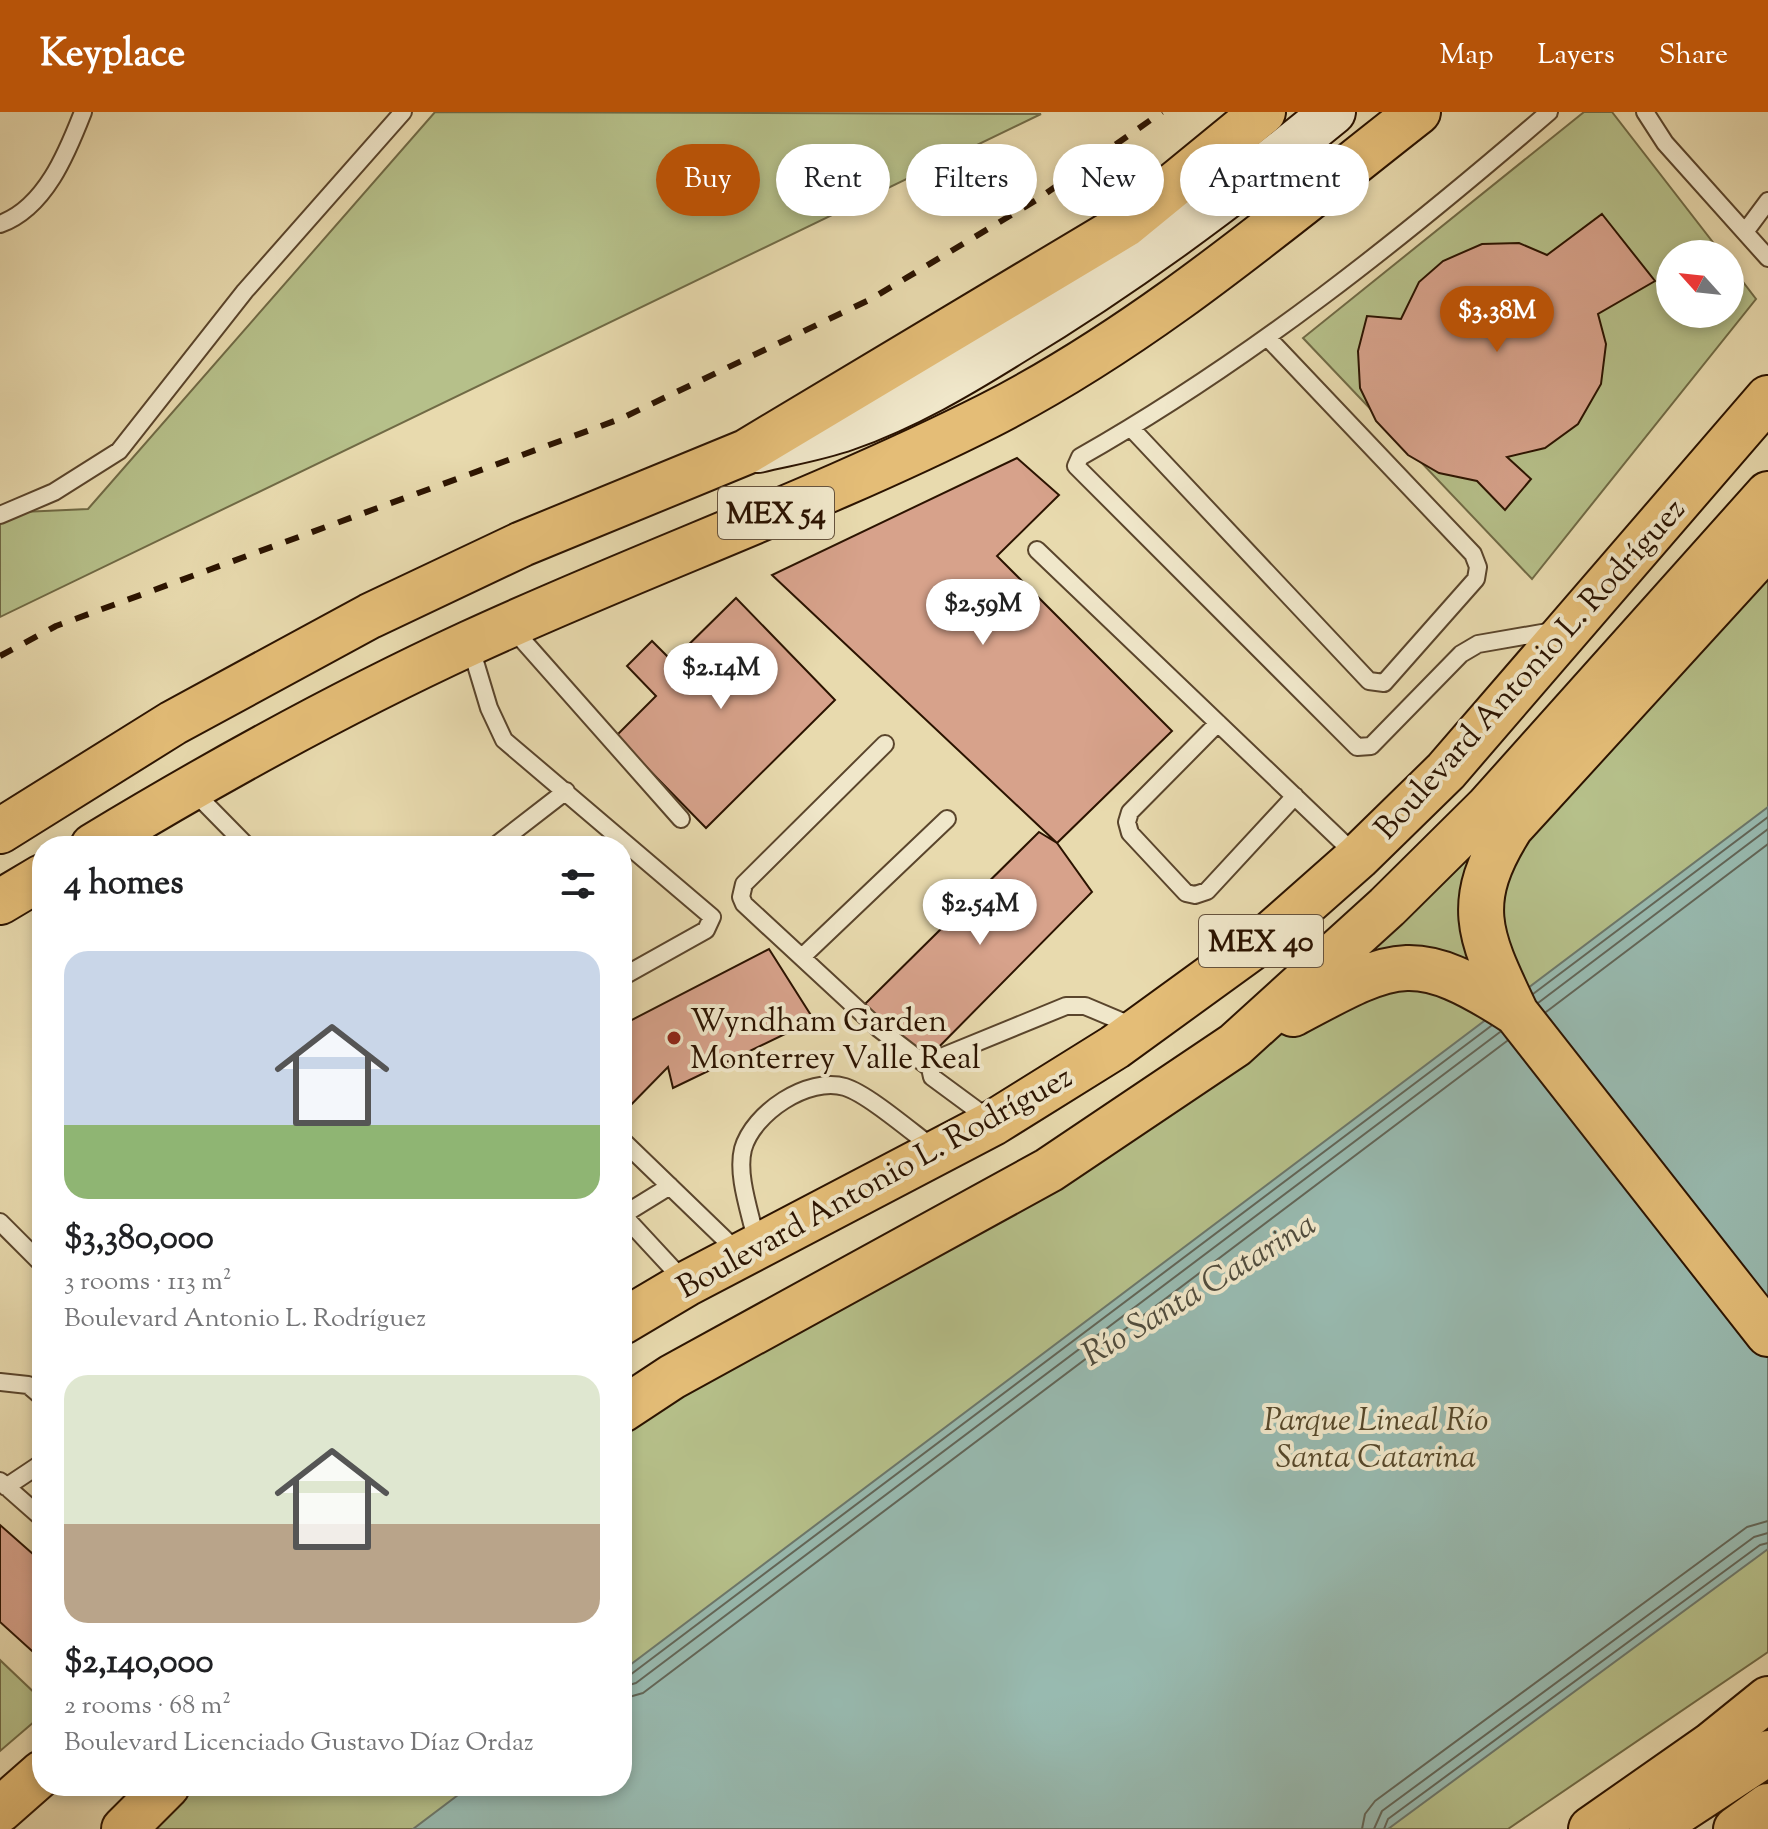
<!DOCTYPE html>
<html lang="en">
<head>
<meta charset="utf-8">
<style>
	:root { --surface:#fff; --page:#f6f6f6; --text:#202124; --muted:#757577; --accent:#b45309 }
	body { margin:0; font-family:"Sorts Mill Goudy",serif; background:var(--page); color:var(--text); height:100vh; display:flex; flex-direction:column; font-size:30px; white-space:nowrap }
	* { box-sizing:border-box; margin:0 }
	p { font-size:26px; color:var(--muted) }
	.icon { flex:none; width:44px; height:44px; fill:none; stroke:currentColor; stroke-width:2; stroke-linecap:round; stroke-linejoin:round }
	.map { position:relative; flex:1; overflow:hidden }
	.drawer { position:absolute; left:32px; top:724px; width:600px; height:960px; display:flex; flex-direction:column; background:var(--surface); border-radius:32px; box-shadow:0 4px 12px #0003 }
	.drawer>* { flex:none }
	.guide { position:absolute; left:656px; top:32px; width:760px; height:72px; display:flex; gap:16px }
	.needle { width:52px; rotate:297deg }
	.buttons { position:absolute; left:1656px; top:128px; display:grid; gap:16px }
	.buttons a { display:grid; place-items:center; width:88px; height:88px; border-radius:50%; background:var(--surface); box-shadow:0 4px 12px #0003; font-size:40px }
	.price { position:absolute; translate:-50% -68px; padding:0 18px; border-radius:28px; background:#fff; color:#222; font-size:26px; line-height:52px; filter:drop-shadow(0 2px 4px #0008) }
	.price::after { content:''; position:absolute; left:50%; top:48px; width:24px; height:18px; margin-left:-12px; background:inherit; clip-path:polygon(0 0,100% 0,50% 100%) }
	.price.active { background:var(--accent); color:#fff }
	ul { padding:0; list-style:none }
	li { display:grid; align-content:center; gap:16px; height:424px; padding:0 32px }
	li span { display:grid; place-items:center; height:248px; border-radius:24px; color:#555 }
	li>.icon { margin-inline-start:auto }
	span .icon { width:144px; height:144px; fill:#fffc; stroke-width:1 }
	li b { font-size:34px }
	h2 { display:flex; justify-content:space-between; align-items:center; height:96px; padding:0 32px; font-size:34px }
	.chip { padding:0 28px; border-radius:36px; background:var(--surface); box-shadow:0 4px 12px #0003; font-size:28px; line-height:72px }
	.chip.active { background:var(--accent); color:#fff }
	header { display:flex; align-items:center; gap:48px; box-sizing:border-box; height:112px; padding:0 40px; background:var(--accent); color:#fff }
	header strong { font-size:38px }
	nav { display:flex; gap:44px; margin-inline-start:auto; font-size:28px }
	.map>svg:first-child { display:block }
</style>
</head>
<body>
<header>
<strong>Keyplace</strong>
<nav><a>Map</a><a>Layers</a><a>Share</a></nav>
</header>
<div class="map">
<svg width="1768" height="1717" viewBox="0 0 1768 1717">
	<rect width="100%" height="100%" fill="#e8daae"/>
	<filter id="stains"><feTurbulence type="fractalNoise" baseFrequency=".0025" numOctaves="4"/><feColorMatrix values="0 0 0 0 .2 0 0 0 0 .09 0 0 0 0 .02 0 0 0 .5 -.17"/></filter>
	<radialGradient id="worn" r=".72"><stop offset=".6" stop-color="#630" stop-opacity="0"/><stop offset="1" stop-color="#630" stop-opacity=".3"/></radialGradient>
	<path fill="#b6c08a" stroke="#706a45" stroke-width="2" d="M 435,0 L 1041,2 L 0,505 L 0,401 L 88,397 Z
		M 1584,0 L 1612,0 L 1722,142 L 1670,142 L 1670,202 L 1730,202 L 1730,153 L 1756,187 L 1532,467 L 1303,226 Z
		M 1768,422 L 1768,1540 L 1508,1717 L 128,1717 L 170,1674 L 622,1674 L 622,1301 L 1079,1059 Z
		M 0,1548 L 42,1588 L 42,1603 L 0,1639 Z"/>
	<path fill="#98bab0" stroke="#6c776a" stroke-width="2" d="M 1768,695 L 1768,1437 L 1388,1717 L 413,1717 L 470,1674 L 622,1674 L 622,1559 Z"/>
	<g fill="none" stroke-linecap="round" stroke-linejoin="round">
		<path stroke="#626658" stroke-width="2" d="M 1533,882 L 1768,705
			M 1538,891 L 1768,717
			M 1546,900 L 1768,732
			M 622,1565 L 630,1563 L 1491,914
			M 622,1575 L 636,1571 L 1500,920
			M 622,1587 L 643,1581 L 1507,929
			M 1362,1717 L 1365,1702 L 1375,1689 L 1747,1415 L 1768,1409
			M 1374,1717 L 1382,1699 L 1754,1425 L 1768,1421
			M 1384,1717 L 1388,1707 L 1760,1433 L 1768,1431"/>
	</g>
	<path fill="#d7a28b" stroke="#2b1300" stroke-width="2" d="M 1602,102 L 1655,169 L 1598,202 L 1606,232 L 1601,272 L 1578,312 L 1545,336 L 1507,345 L 1531,367 L 1505,398 L 1477,369 L 1439,361 L 1408,343 L 1376,309 L 1360,276 L 1358,239 L 1367,204 L 1401,207 L 1419,170 L 1443,149 L 1482,132 L 1519,131 L 1547,143 Z
		M 1017,346 L 1059,383 L 997,444 L 1172,619 L 1057,731 L 772,463 Z
		M 736,486 L 835,588 L 706,716 L 616,624 L 656,584 L 627,554 L 652,529 L 672,549 Z
		M 1039,720 L 1057,731 L 1092,780 L 924,950 L 862,895 Z
		M 769,837 L 814,908 L 673,976 L 668,955 L 622,1002 L 622,913 Z
		M 0,1413 L 42,1450 L 42,1548 L 0,1510 Z"/>
	<g fill="none" stroke-linecap="round" stroke-linejoin="round">
		<g stroke="#5a452c" stroke-width="20">
			<path id="lane" d="M 1549,0 C 1402,127 1249,249 1080,345 L 1076,354 L 1357,635 L 1371,634 L 1461,542 L 1478,532 L 1553,519
				M 1645,0 L 1665,31 L 1768,146
				M 0,112 C 45,96 67,41 83,0
				M 1745,120 L 1768,89
				M 1131,316 L 1369,569 L 1384,571 L 1476,467 L 1478,455 L 1473,442 L 1267,225
				M 0,403 L 54,380 L 119,339 L 245,179 L 403,0
				M 1037,438 L 1357,744
				M 511,515 L 681,707
				M 470,533 L 489,596 L 504,628 L 712,805 L 706,818 L 622,865
				M 1218,611 L 1130,700 L 1127,710 L 1130,721 L 1186,781 L 1195,783 L 1207,779 L 1295,684
				M 885,632 L 744,772 L 741,785 L 744,792 L 878,916 L 930,956
				M 192,678 L 247,734
				M 495,734 L 566,679
				M 802,845 L 947,707
				M 989,1007 L 932,965 L 930,956 L 934,948 L 1066,894 L 1085,894 L 1135,915
				M 622,1028 L 738,1140
				M 622,1102 L 685,1170
				M 623,1103 L 670,1074
				M 0,1110 L 42,1152
				M 757,1133 C 752,1105 736,1065 743,1037 C 753,1001 808,964 845,975 C 868,982 914,1022 936,1038
				M 0,1270 L 28,1273 L 42,1285
				M 0,1369 L 42,1406
				M 6,1375 L 42,1351"/>
		</g>
		<g stroke="#2b1300" stroke-width="48">
			<path id="secondary" d="M 758,338 C 787,331 818,326 846,316 C 906,295 960,263 1013,230 C 1126,162 1231,84 1333,0"/>
		</g>
		<g stroke="#2b1300" stroke-width="48">
			<path id="primary" d="M 0,719 L 173,611 L 370,504 L 522,432 L 746,340 L 1125,113 L 1263,0
				M 93,734 C 217,659 338,592 470,531 C 641,452 819,389 988,304 C 1145,224 1280,108 1418,0
				M 0,790 L 42,765
				M 1652,1717 L 1768,1641
				M 1736,1717 L 1768,1694"/>
		</g>
		<g stroke="#2b1300" stroke-width="48">
			<path id="highway" d="M 1516,901 C 1480,825 1462,792 1511,715 L 1768,434
				M 1293,902 C 1396,847 1414,835 1516,901 L 1768,1222
				M 622,1210 L 686,1172 L 993,1011 L 1115,935 L 1272,821 L 1358,745 L 1446,659 L 1768,286
				M 622,1298 L 672,1265 L 1049,1058 L 1235,933 L 1387,795 L 1488,695 L 1768,382
				M 0,1698 L 42,1661
				M 124,1717 L 167,1674
				M 1591,1717 L 1711,1633 L 1768,1587"/>
		</g>
		<use href="#lane" stroke="#f0e7ca" stroke-width="16"/>
		<use href="#secondary" stroke="#f0e7ca" stroke-width="44"/>
		<use href="#primary" stroke="#e4bd77" stroke-width="44"/>
		<use href="#highway" stroke="#e4bd77" stroke-width="44"/>
		<path stroke="#2b1300" stroke-width="6" stroke-dasharray="14 14" stroke-linecap="butt" d="M 0,544 L 56,514 L 620,307 L 871,187 L 1038,87 L 1162,0"/>
	</g>
	<circle fill="#8f2418" stroke="#f0e7ca" stroke-width="3" cx="674" cy="926" r="8"/>
	<g text-anchor="middle" stroke-width="8" stroke-linejoin="round" paint-order="stroke">
		<g fill="#f0e7ca" stroke="#66533d" stroke-width="2">
			<rect x="718" y="375" width="116" height="52" rx="6"/>
			<rect x="1199" y="803" width="124" height="52" rx="6"/>
		</g>
		<g font-size="30" font-weight="bold" fill="#2b1300">
			<text x="776" y="411">MEX 54</text>
			<text x="1261" y="839">MEX 40</text>
		</g>
		<g font-size="32" fill="#2b1300" stroke="#f0e7ca">
			<text transform="translate(1529 556) rotate(-48)" y="11">Boulevard Antonio L. Rodríguez</text>
			<text transform="translate(874 1069) rotate(-29)" y="11">Boulevard Antonio L. Rodríguez</text>
		</g>
		<g font-size="32" fill="#2b1300" stroke="#f0e7ca" text-anchor="start">
			<text x="690" y="919">Wyndham Garden<tspan x="690" dy="37">Monterrey Valle Real</tspan></text>
		</g>
		<g font-size="32" font-style="italic" fill="#554729" stroke="#f0e7ca">
			<text x="1376" y="1318">Parque Lineal Río<tspan x="1376" dy="37">Santa Catarina</tspan></text>
		</g>
		<g font-size="34" font-style="italic" fill="#514d3e" stroke="#f0e7ca">
			<text transform="translate(1198 1176) rotate(-31)" y="12">Río Santa Catarina</text>
		</g>
	</g>
	<rect width="100%" height="100%" filter="url(#stains)"/>
	<rect width="100%" height="100%" fill="url(#worn)"/>
</svg>
<div class="buttons">
<a><svg class="needle" viewBox="-14 -14 28 28"><path d="M0-13l5 13h-10z" fill="#e53935"/><path d="M0 13l5-13h-10z" fill="#757577"/></svg></a>
</div>
<b class="price active" style="left:1497px;top:242px">$3.38M</b>
<b class="price" style="left:983px;top:535px">$2.59M</b>
<b class="price" style="left:721px;top:599px">$2.14M</b>
<b class="price" style="left:980px;top:835px">$2.54M</b>
<div class="guide">
<a class="chip active">Buy</a>
<a class="chip">Rent</a>
<a class="chip">Filters</a>
<a class="chip">New</a>
<a class="chip">Apartment</a>
</div>
<section class="drawer">
<h2>4 homes<svg class="icon" aria-label="filters" viewBox="0 0 24 24"><path d="M4 7h16M4 17h16"/><circle cx="9" cy="7" r="2"/><circle cx="15" cy="17" r="2"/></svg></h2>
<ul>
<li><span style="background:linear-gradient(#c9d6e8 70%,#8fb573 0)"><svg class="icon" aria-label="home" viewBox="0 0 24 24"><path d="M3 11l9-7 9 7M6 9v11h12V9"/></svg></span><div><b>$3,380,000</b><p>3 rooms · 113 m²</p><p>Boulevard Antonio L. Rodríguez</p></div></li>
<li><span style="background:linear-gradient(#dfe7d0 60%,#b9a48a 0)"><svg class="icon" aria-label="home" viewBox="0 0 24 24"><path d="M3 11l9-7 9 7M6 9v11h12V9"/></svg></span><div><b>$2,140,000</b><p>2 rooms · 68 m²</p><p>Boulevard Licenciado Gustavo Díaz Ordaz</p></div></li>
</ul>
</section>
</div>
</body>
</html>
